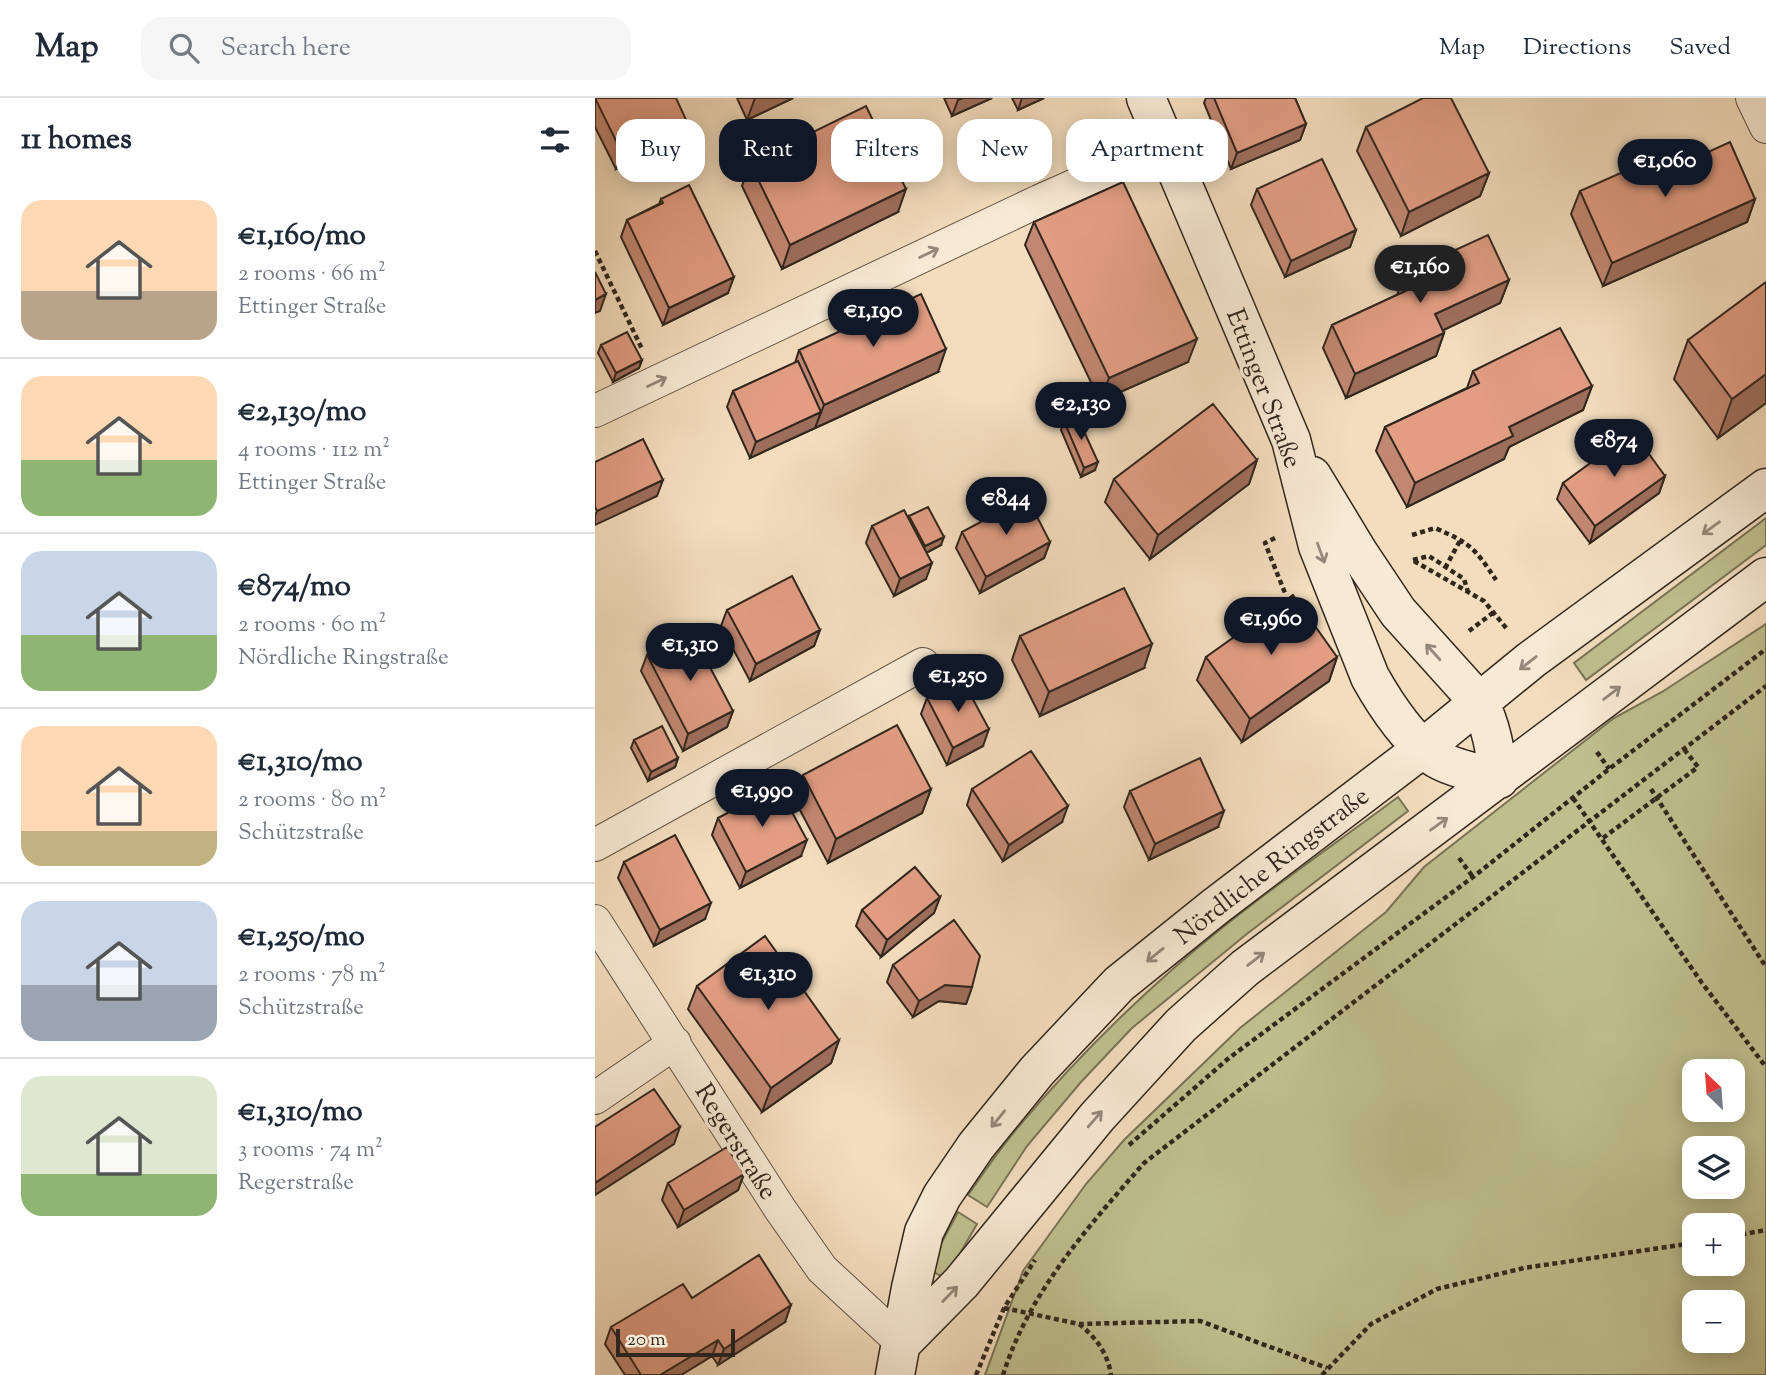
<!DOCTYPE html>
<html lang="en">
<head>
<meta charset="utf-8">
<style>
	:root { --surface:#fff; --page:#f6f6f7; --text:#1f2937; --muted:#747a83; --line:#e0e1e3; --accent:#111827 }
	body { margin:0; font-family:"Sorts Mill Goudy",serif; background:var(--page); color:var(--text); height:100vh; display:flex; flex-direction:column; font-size:26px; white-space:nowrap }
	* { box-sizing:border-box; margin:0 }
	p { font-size:23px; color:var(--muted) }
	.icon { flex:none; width:38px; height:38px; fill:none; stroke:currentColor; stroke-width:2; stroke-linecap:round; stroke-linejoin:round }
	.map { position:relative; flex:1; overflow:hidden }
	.side { display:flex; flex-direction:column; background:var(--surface); width:595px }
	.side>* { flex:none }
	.banner { position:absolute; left:21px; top:21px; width:665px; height:63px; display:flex; gap:14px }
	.needle { width:46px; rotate:335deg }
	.tools { position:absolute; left:1087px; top:961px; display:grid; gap:14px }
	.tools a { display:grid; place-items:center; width:63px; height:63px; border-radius:14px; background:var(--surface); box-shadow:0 4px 18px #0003; font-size:35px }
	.scale { position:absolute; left:21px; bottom:18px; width:119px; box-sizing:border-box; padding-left:7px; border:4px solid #31271f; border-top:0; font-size:19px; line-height:24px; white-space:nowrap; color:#31271f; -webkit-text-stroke:5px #f7e9d4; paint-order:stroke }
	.price { position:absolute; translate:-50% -60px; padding:0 16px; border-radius:24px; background:var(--accent); color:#fff; font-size:23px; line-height:46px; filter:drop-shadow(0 2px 4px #0008) }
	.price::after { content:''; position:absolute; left:50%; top:42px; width:21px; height:16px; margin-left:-10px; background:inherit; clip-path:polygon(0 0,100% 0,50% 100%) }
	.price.on { background:#222; color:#fff }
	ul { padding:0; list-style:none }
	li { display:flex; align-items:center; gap:21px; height:175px; padding:0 21px }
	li+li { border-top:2px solid var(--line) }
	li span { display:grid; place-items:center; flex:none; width:196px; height:140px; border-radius:21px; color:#555 }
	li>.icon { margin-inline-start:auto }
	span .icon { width:84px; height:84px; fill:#fffc; stroke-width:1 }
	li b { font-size:30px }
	h2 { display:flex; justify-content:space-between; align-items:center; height:84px; padding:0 21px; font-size:30px }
	.pill { padding:0 24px; border-radius:21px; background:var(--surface); box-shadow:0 4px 18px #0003; font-size:24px; line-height:63px }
	.pill.on { background:var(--accent); color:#fff }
	header { display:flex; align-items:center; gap:42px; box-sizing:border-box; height:98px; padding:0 35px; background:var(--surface); border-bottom:2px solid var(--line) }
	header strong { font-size:33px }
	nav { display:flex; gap:38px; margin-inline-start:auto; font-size:24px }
	.search { width:490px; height:63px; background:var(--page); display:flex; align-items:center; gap:18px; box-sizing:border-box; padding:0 24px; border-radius:21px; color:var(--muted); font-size:26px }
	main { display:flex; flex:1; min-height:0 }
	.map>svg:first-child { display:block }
</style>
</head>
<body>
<header>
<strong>Map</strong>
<div class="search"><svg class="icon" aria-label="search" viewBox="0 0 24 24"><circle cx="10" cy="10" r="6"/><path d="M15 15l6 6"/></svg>Search here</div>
<nav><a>Map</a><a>Directions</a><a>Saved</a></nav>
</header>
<main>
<section class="side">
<h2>11 homes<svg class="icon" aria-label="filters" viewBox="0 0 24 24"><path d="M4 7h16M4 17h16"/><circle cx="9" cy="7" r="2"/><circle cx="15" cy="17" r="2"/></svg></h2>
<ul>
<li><span style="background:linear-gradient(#ffd9b3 65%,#b9a48a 0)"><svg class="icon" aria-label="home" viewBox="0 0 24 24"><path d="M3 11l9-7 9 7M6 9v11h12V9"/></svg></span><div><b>€1,160/mo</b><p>2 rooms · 66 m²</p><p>Ettinger Straße</p></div></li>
<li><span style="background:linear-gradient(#ffd9b3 60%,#8fb573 0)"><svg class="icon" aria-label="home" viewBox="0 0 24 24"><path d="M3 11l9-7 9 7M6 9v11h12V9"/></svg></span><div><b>€2,130/mo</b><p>4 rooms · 112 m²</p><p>Ettinger Straße</p></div></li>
<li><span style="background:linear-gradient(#c9d6e8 60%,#8fb573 0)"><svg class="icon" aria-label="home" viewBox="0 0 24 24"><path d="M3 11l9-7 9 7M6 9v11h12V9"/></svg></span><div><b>€874/mo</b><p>2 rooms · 60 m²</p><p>Nördliche Ringstraße</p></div></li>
<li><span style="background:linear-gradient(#ffd9b3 75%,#c2b280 0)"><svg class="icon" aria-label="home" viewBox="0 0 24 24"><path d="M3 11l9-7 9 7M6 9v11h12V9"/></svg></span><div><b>€1,310/mo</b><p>2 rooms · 80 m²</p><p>Schützstraße</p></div></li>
<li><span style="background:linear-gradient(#c9d6e8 60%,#9aa5b1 0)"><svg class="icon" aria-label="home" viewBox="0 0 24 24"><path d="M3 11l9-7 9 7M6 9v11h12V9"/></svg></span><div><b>€1,250/mo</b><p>2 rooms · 78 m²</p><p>Schützstraße</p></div></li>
<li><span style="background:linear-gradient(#dfe7d0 70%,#8fb573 0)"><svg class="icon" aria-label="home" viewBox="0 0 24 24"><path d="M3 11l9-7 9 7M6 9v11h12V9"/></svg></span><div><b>€1,310/mo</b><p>3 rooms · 74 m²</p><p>Regerstraße</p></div></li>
</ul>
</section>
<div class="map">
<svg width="1171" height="1277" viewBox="0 0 1171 1277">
	<rect width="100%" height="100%" fill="#f3ddbd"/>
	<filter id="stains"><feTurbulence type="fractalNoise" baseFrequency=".00286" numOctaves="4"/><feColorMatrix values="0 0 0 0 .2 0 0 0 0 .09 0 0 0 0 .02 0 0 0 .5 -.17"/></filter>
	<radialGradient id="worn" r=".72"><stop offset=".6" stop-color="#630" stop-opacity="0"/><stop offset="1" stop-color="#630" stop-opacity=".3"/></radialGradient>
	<path fill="#bfbf8e" stroke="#787356" stroke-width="2" fill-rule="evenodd" d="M 1171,420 L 1171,447 L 991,582 L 979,565 Z
		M 1171,526 L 1171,1277 L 390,1277 L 428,1173 L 491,1086 L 529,1042 L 645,930 L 791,814 L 829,769 L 1019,620 L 1067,594 ZM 1138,973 L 1138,1012 L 1099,1012 L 1099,973 ZM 1138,1050 L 1138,1088 L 1099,1088 L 1099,1050 ZM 1099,1127 L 1138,1127 L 1138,1166 L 1099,1166 ZM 1099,1204 L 1138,1204 L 1138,1242 L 1099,1242 Z
		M 803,699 L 813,713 L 653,835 L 537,930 L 486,984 L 432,1048 L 392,1109 L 373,1097 C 388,1076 403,1053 420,1033 C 469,974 522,920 579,870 C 649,808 728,755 803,699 Z
		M 363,1114 L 382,1126 L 356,1171 L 346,1178 L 337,1173 L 338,1161 Z"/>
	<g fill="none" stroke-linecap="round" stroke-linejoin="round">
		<g stroke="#625446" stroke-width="34">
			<path id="street" d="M 1157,0 L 1171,29
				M 0,313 L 444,103 L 572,46
				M 0,747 L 328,566
				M 0,823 L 185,1111 L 227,1171 L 307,1245
				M 0,1000 L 80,945"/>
		</g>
		<g stroke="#31271f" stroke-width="41">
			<path id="secondary" d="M 551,0 L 696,342 L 723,448 L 775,579 C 790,606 818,649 846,663 C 863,672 885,675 904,681
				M 717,378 L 763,454 L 803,514 L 884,604 C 897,629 900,653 904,681
				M 307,1245 L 366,1185 L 502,1019 L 586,927 L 650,870 L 1171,479
				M 300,1277 L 316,1190 L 329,1134 L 347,1098 L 381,1048 L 442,973 L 524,886 L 621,808 L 827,651 L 936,562 L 1171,390"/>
		</g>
		<path stroke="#31271f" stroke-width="4.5" stroke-dasharray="5 3.5" stroke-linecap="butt" d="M 0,153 L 47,251
			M 817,437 L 840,430 C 876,446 879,449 901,482
			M 680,440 L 670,445 L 690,495
			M 818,462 L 834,458 L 869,481 L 873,494
			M 819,463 L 889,503 L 912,531
			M 850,470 L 866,441
			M 874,533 L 899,514
			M 1002,654 L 1014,671
			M 1056,691 L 1171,869
			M 978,700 L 1107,885 L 1171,969
			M 1008,740 L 1103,669 L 1089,651
			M 864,760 L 878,779
			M 534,1047 L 634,960 L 878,779 L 1014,671 L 1171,551
			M 1138,1138 L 1171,1132
			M 409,1210 L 484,1226 L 605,1223 L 732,1270
			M 484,1226 C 501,1239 513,1256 516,1277
			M 381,1277 L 409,1210 L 440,1162
			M 408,1277 C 434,1194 493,1129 549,1065 L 1171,588
			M 727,1277 L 776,1226 L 842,1191 L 929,1170 L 1099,1145"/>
		<use href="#street" stroke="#f7e9d4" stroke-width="32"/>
		<use href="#secondary" stroke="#f7e9d4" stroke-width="38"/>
	</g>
	<path fill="#c28771" stroke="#31271f" stroke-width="2" d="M 0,0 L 86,40 L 21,71 L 0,29 Z
		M 142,0 L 198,0 L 152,22 Z
		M 349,0 L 397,0 L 357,18 Z
		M 417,0 L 449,0 L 423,12 Z
		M 611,0 L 700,0 L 711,26 L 705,42 L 636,71 L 609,5 Z
		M 771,29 L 894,75 L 885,98 L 806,138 L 762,53 Z
		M 155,65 L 303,114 L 187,171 L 147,88 Z
		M 1080,69 L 1160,101 L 1152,124 L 1008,188 L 976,116 L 985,93 Z
		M 662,91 L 761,132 L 755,149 L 690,179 L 656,107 Z
		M 66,101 L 133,195 L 68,227 L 26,139 L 32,122 L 64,106 Z
		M 439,124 L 593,264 L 505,303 L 430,147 Z
		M 810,175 L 914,182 L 905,205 L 848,232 L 849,235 L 841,258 L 751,300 L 728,250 L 737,227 L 802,197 Z
		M 1093,242 L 1171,305 L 1123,340 L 1079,281 Z
		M 6,247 L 47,262 L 44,270 L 18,284 L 3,255 Z
		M 204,252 L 343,274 L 155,360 L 132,309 L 138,293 L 200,265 Z
		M 878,273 L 997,288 L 988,312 L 914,349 L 909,361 L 812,409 L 781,353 L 790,329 L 872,290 Z
		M 469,323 L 500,372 L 486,379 L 466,332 Z
		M 662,362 L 654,386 L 555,461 L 510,404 L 519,381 Z
		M 1070,378 L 1064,395 L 995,445 L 962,401 L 968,385 Z
		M 314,418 L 346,447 L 331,455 L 331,481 L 299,498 L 271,445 L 277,428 L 313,421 Z
		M 367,434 L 455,444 L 449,460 L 385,495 L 361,450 Z
		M 132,512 L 225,532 L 219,548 L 155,583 L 126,528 Z
		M 425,538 L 549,570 L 445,618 L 417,562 Z
		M 52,557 L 138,613 L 132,629 L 88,653 L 46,573 Z
		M 611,559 L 742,559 L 734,583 L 647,644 L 602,582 Z
		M 332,600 L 388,648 L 352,667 L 326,616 Z
		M 39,642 L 83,660 L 80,669 L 53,683 L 36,650 Z
		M 208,677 L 336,691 L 327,715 L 233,765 L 199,701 Z
		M 377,691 L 467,724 L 408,763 L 372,707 Z
		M 535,693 L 623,729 L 554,762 L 529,709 Z
		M 123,720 L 206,758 L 145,790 L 117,737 Z
		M 29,764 L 110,821 L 59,848 L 23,780 Z
		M 345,799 L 339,815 L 286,859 L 261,828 L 267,812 Z
		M 298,867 L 377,889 L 371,906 L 344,903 L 318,919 L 292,884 Z
		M 102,888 L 244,942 L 236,965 L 167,1014 L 93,911 Z
		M 149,1076 L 143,1092 L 83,1129 L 67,1102 L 73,1085 Z
		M 97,1200 L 190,1224 L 123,1267 L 117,1258 L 86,1277 L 30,1277 L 10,1246 L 16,1229 Z"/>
	<path fill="#9e6e5c" stroke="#31271f" stroke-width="2" d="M 160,0 L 198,0 L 152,22 Z
		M 368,0 L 397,0 L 357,18 L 363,2 Z
		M 427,0 L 449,0 L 423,12 Z
		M 92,24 L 86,40 L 21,71 L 27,55 Z
		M 711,26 L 705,42 L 636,71 L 642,55 Z
		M 894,75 L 885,98 L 806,138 L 814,114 Z
		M 311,91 L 303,114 L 187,171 L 195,147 Z
		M 1160,101 L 1152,124 L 1008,188 L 1017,165 Z
		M 761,132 L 755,149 L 690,179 L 696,163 Z
		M 139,179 L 133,195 L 68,227 L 74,210 Z
		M 914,182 L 905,205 L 832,240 L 840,216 Z
		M 11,196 L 5,213 L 0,215 L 0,202 Z
		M 849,235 L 841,258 L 751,300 L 760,276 Z
		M 602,241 L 593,264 L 505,303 L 514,280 Z
		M 351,251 L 343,274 L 220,330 L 229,307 Z
		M 47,262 L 44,270 L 18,284 L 21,275 Z
		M 1171,276 L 1171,305 L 1123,340 L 1137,301 Z
		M 997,288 L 988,312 L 914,349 L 909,361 L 812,409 L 820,385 L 914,329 Z
		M 226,314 L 220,330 L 155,360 L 161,344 Z
		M 662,362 L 654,386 L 555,461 L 563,437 Z
		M 503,364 L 500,372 L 486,379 L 489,370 Z
		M 1070,378 L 1064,395 L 995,445 L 1000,428 Z
		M 68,382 L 62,398 L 0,427 L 0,418 L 2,413 Z
		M 349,439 L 346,447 L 327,457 L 330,448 Z
		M 455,444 L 449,460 L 385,495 L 391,479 Z
		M 337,465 L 331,481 L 299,498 L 305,481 Z
		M 225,532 L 219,548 L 155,583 L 161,566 Z
		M 557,546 L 549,570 L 445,618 L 454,594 Z
		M 742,559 L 734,583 L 647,644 L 655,621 Z
		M 138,613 L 132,629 L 88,653 L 93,636 Z
		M 394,631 L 388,648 L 352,667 L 358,650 Z
		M 83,660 L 80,669 L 53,683 L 56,674 Z
		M 336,691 L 327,715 L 233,765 L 241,741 Z
		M 473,708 L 467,724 L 408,763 L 414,747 Z
		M 629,713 L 623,729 L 554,762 L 560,746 Z
		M 212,742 L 206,758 L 145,790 L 151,774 Z
		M 345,799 L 339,815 L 286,859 L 292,842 Z
		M 116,805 L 110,821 L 59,848 L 65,832 Z
		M 350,887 L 377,889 L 371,906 L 344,903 L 318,919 L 324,903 Z
		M 244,942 L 236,965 L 167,1014 L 176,990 Z
		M 85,1029 L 79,1046 L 0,1097 L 0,1085 Z
		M 149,1076 L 143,1092 L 83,1129 L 89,1112 Z
		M 196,1207 L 190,1224 L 123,1267 L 129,1251 Z
		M 123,1242 L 117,1258 L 86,1277 L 65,1277 Z"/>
	<path fill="#e29d83" stroke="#31271f" stroke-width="2" d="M 0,0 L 81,0 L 92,24 L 27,55 Z
		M 619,0 L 700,0 L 711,26 L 642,55 Z
		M 828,0 L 856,0 L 894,75 L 814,114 L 771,29 Z
		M 271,8 L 311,91 L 195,147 L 155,65 Z
		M 1135,44 L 1160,101 L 1017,165 L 985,93 L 1073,54 L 1080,69 Z
		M 727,61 L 761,132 L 696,163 L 662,91 Z
		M 528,84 L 602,241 L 514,280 L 439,124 Z
		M 94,87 L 139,179 L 74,210 L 32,122 L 68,105 L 66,101 Z
		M 893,137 L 914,182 L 840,216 L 849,235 L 760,276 L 737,227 L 817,190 L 810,175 Z
		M 0,174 L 11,196 L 0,202 Z
		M 1171,184 L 1171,276 L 1137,301 L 1093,242 Z
		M 326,196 L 351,251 L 229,307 L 204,252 Z
		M 965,230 L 997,288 L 914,329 L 918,338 L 820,385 L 790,329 L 884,285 L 878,273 Z
		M 32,234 L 47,262 L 21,275 L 6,247 Z
		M 203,263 L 226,314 L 161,344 L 138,293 Z
		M 618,306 L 662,362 L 563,437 L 519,381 Z
		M 482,318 L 503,364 L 489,370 L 469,323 Z
		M 1038,334 L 1070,378 L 1000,428 L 968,385 Z
		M 48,341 L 68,382 L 2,413 L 0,409 L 0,364 Z
		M 432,399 L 455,444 L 391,479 L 367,434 Z
		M 333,409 L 349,439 L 330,448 L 314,418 Z
		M 309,412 L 337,465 L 305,481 L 277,428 Z
		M 197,478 L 225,532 L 161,566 L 132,512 Z
		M 529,490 L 557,546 L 454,594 L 425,538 Z
		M 698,497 L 742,559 L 655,621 L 611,559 Z
		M 96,533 L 138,613 L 93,636 L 52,557 Z
		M 367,581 L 394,631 L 358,650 L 332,600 Z
		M 302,627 L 336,691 L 241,741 L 208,677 Z
		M 67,628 L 83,660 L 56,674 L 39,642 Z
		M 436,653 L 473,708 L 414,747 L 377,691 Z
		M 605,660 L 629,713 L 560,746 L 535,693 Z
		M 183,688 L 212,742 L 151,774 L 123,720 Z
		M 80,737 L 116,805 L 65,832 L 29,764 Z
		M 320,769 L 345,799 L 292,842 L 267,812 Z
		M 359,822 L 385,858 L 377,889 L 350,887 L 324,903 L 298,867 Z
		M 170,838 L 244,942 L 176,990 L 102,888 Z
		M 59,991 L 85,1029 L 0,1085 L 0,1029 Z
		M 132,1049 L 149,1076 L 89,1112 L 73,1085 Z
		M 164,1157 L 196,1207 L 129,1251 L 123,1242 L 65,1277 L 46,1277 L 16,1229 L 88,1186 L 97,1200 Z"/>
	<defs><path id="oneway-shaft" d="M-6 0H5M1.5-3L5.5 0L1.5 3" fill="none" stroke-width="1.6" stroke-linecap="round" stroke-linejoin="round" transform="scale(1.75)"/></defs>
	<g stroke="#94887a">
		<use href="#oneway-shaft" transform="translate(334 155) rotate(-25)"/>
		<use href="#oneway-shaft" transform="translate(62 284) rotate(-25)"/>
		<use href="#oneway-shaft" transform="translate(1116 430) rotate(144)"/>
		<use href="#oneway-shaft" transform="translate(726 455) rotate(70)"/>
		<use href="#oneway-shaft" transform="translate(838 554) rotate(-132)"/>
		<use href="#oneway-shaft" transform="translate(933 565) rotate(142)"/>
		<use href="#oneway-shaft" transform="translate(1017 595) rotate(-37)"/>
		<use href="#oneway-shaft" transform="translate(844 726) rotate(-36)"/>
		<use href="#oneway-shaft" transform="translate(560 857) rotate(141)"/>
		<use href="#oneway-shaft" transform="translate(661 861) rotate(-37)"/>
		<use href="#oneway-shaft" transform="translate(403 1021) rotate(129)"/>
		<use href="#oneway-shaft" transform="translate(500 1021) rotate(-49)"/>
		<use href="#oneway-shaft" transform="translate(355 1196) rotate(-46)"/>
	</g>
	<g text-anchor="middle" stroke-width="7" stroke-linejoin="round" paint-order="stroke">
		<g font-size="26" fill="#31271f" stroke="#f7e9d4">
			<text transform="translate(670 290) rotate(69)" y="9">Ettinger Straße</text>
			<text transform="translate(676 767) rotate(-38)" y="9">Nördliche Ringstraße</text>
			<text transform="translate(142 1043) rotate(58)" y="9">Regerstraße</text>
		</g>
	</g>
	<rect width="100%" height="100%" filter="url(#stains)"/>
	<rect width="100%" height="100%" fill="url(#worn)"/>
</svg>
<div class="tools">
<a><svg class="needle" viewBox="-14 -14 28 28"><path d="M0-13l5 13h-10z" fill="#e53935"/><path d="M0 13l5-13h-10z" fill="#747a83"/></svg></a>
<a><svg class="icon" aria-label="layers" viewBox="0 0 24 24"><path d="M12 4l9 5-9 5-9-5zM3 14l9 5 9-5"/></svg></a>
<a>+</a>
<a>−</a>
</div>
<div class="scale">20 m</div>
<b class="price" style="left:1070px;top:101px">€1,060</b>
<b class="price on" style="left:825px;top:207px">€1,160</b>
<b class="price" style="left:278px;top:251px">€1,190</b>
<b class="price" style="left:486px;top:344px">€2,130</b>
<b class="price" style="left:1019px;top:381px">€874</b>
<b class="price" style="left:411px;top:439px">€844</b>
<b class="price" style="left:676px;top:559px">€1,960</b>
<b class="price" style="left:95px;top:585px">€1,310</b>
<b class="price" style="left:363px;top:616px">€1,250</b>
<b class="price" style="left:167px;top:731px">€1,990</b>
<b class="price" style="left:173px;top:914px">€1,310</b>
<div class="banner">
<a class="pill">Buy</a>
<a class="pill on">Rent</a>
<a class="pill">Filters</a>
<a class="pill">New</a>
<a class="pill">Apartment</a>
</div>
</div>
</main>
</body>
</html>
